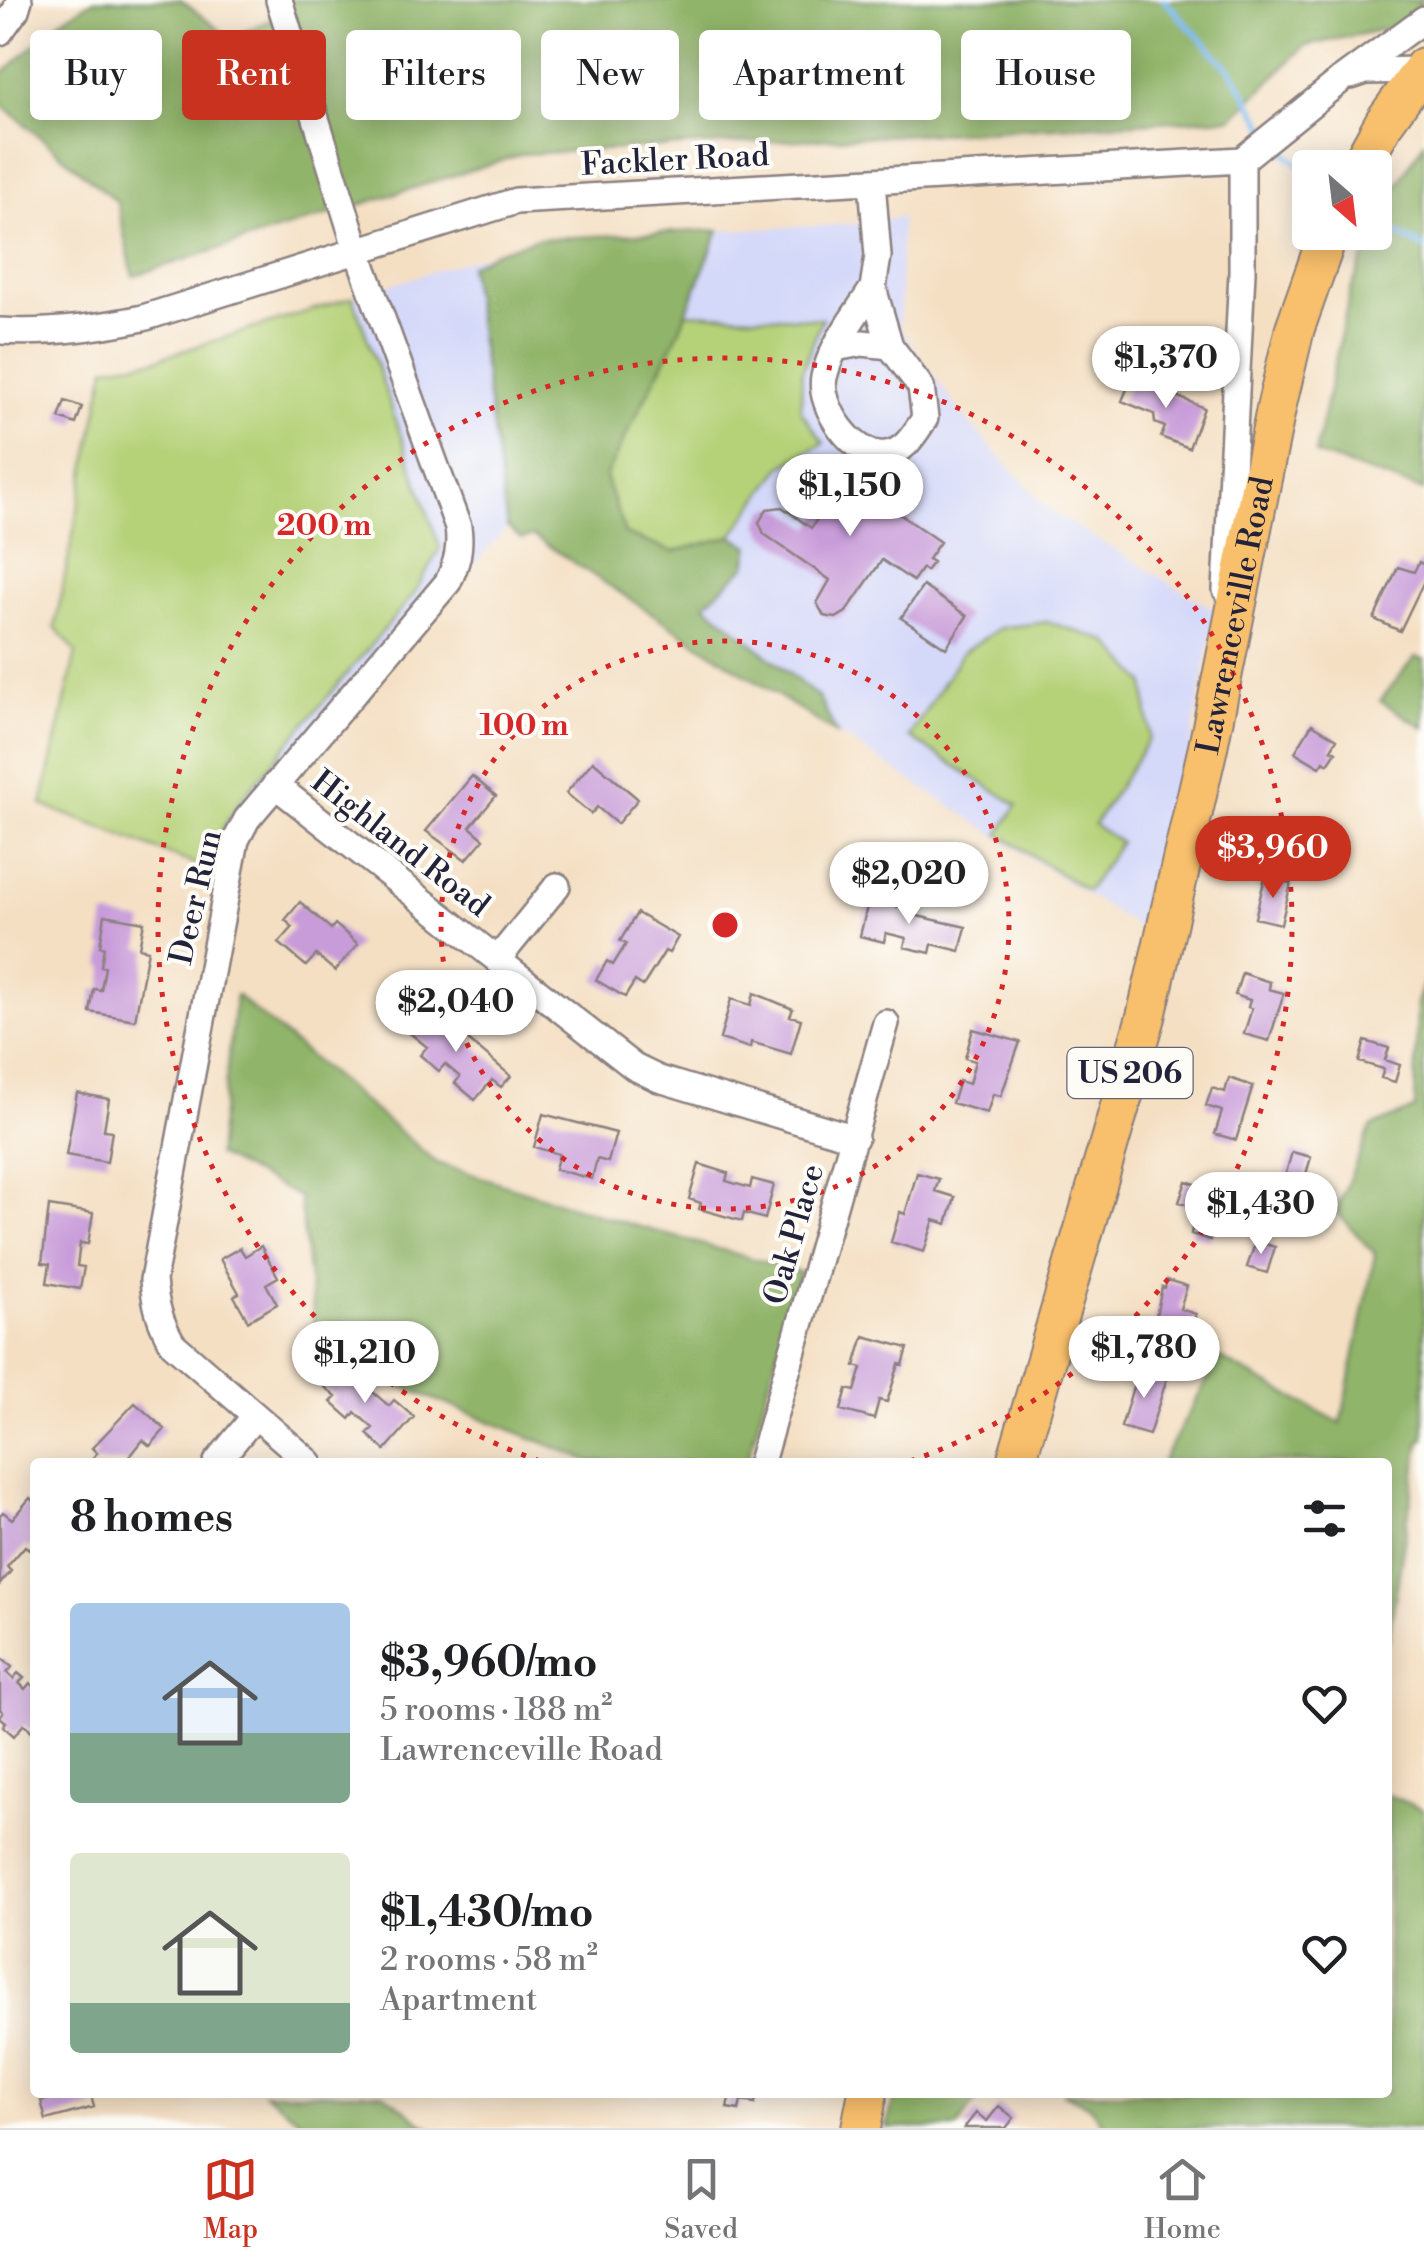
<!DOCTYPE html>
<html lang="en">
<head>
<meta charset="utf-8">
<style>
	:root { --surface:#fff; --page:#f2f2f2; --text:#202124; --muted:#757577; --line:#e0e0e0; --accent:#c8321e }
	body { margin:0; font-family:"Libre Bodoni",serif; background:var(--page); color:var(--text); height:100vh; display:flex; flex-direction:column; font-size:38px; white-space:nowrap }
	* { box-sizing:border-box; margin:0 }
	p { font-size:32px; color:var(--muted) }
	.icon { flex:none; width:55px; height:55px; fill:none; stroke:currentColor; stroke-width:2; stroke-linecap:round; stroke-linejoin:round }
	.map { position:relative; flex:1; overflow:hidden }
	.side { position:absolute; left:30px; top:1458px; width:1362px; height:640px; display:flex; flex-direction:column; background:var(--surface); border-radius:10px; box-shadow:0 5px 25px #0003 }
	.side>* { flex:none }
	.guide { position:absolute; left:30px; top:30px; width:1365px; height:90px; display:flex; gap:20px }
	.needle { width:65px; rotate:152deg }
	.fabs { position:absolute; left:1292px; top:150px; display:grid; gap:20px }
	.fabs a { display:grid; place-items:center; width:100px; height:100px; border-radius:10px; background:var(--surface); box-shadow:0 5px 25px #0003; font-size:50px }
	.price { position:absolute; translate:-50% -85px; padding:0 22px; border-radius:35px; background:#fff; color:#222; font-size:32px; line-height:65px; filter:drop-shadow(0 2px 5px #0008) }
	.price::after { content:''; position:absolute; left:50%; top:60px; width:30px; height:22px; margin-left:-15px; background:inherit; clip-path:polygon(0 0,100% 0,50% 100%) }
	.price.on { background:var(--accent); color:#fff }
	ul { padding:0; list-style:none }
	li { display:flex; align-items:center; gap:30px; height:250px; padding:0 40px }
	li span { display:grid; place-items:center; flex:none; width:280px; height:200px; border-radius:10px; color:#555 }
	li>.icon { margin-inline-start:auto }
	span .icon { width:120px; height:120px; fill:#fffc; stroke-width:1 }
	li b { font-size:42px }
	h2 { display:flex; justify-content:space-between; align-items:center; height:120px; padding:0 40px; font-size:42px }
	.chip { padding:0 35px; border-radius:10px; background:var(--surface); box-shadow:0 5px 25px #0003; font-size:35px; line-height:90px }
	.chip.on { background:var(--accent); color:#fff }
	.tabs { display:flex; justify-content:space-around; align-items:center; height:140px; border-top:2px solid var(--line); background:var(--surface); font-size:28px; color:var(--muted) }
	.tabs a { display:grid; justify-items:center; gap:5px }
	.tabs .on { color:var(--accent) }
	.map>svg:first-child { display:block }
</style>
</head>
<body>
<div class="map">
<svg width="1424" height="2128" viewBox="0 0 1424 2128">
	<rect width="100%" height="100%" fill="#fdfcf7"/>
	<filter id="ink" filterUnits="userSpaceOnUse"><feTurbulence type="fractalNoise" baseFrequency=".01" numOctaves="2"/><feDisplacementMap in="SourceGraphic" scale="20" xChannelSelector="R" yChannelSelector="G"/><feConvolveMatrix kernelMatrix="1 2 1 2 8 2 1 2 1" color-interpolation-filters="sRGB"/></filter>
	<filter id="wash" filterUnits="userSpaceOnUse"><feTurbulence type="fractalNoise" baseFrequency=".0048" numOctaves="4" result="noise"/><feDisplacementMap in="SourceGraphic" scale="40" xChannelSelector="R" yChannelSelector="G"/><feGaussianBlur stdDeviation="2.25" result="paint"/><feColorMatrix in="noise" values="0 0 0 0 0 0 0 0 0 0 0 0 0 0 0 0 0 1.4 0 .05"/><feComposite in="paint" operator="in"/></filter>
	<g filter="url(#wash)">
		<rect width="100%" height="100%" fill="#f4dfc3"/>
		<path fill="#d4d8f9" d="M 901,217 L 900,328 L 963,416 L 1050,511 L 1215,610 L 1156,939 L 533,536 L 521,539 L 507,528 L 275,786 L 226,877 L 42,805 L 76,652 L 55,627 L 106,367 L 154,360 L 535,239 L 856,224 Z"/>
		<path fill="#b6d279" stroke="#6c7a5a" stroke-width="2.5" d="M 353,297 L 440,548 L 414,594 L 240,801 L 199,866 L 42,805 L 76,652 L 55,627 L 106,367 L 154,360 Z
			M 686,313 L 822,319 L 802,371 L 801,411 L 824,443 L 782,466 L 732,536 L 673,552 L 624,534 L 605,477 Z
			M 1048,622 L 1107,641 L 1145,683 L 1150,737 L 1094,825 L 1120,842 L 1087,891 L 999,834 L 1017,805 L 909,737 L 962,653 L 1000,628 Z"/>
		<path fill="#90b469" stroke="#596b52" stroke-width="2.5" d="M 94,0 L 181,0 L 230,38 L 273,19 L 273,0 L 1423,0 L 1399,26 L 1305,46 L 1232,118 L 522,154 L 133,276 L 117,202 L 0,103 L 0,76 L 62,20 Z
			M 1424,142 L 1424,491 L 1315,454 L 1350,292 L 1385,205 Z
			M 719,230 L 677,336 L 605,477 L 625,534 L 673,552 L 732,536 L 750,546 L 746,566 L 705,604 L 819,698 L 837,734 L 533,536 L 521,539 L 507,527 L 469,266 L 493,253 L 535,239 Z
			M 1415,657 L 1424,659 L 1424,728 L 1380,701 Z
			M 1424,982 L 1424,1439 L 1420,1441 L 1388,1642 L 1388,1462 L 1162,1462 L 1219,1358 L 1341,1423 L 1375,1254 L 1336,1211 L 1371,1127 L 1415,1109 L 1417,1004 Z
			M 236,995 L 437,1163 L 619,1221 L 800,1272 L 747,1462 L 592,1462 L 318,1353 L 299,1197 L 217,1155 Z
			M 1388,1795 L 1424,1810 L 1424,2128 L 1106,2128 L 1090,2106 L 1062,2093 L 1388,2092 Z
			M 895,2092 L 981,2092 L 981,2093 L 957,2128 L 887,2128 Z
			M 265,2093 L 383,2093 L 429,2128 L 310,2128 Z"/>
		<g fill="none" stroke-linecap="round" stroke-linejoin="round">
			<path stroke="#7dbaf0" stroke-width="6" d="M 1164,0 L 1233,73 L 1267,130
				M 1275,140 L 1290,157 L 1310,173
				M 1375,222 L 1424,248"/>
		</g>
		<g id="blocks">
			<path fill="#c89bd9" d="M 1132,377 L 1204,408 L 1189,448 L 1161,437 L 1165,427 L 1155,423 L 1154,414 L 1122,401 Z
				M 65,401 L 82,407 L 76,424 L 59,418 Z
				M 826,463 L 940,542 L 928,559 L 933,562 L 926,571 L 922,568 L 913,581 L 882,560 L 846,612 L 836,618 L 824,616 L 817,603 L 830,580 L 764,534 L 759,522 L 767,509 L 782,507 L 811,528 L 827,504 L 807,491 Z
				M 1419,562 L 1424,565 L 1424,581 L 1400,631 L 1374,619 L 1398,567 L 1414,572 Z
				M 923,586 L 967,616 L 946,648 L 901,618 Z
				M 1312,724 L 1337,739 L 1331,749 L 1336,752 L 1328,764 L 1324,761 L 1320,767 L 1295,752 Z
				M 593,761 L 638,799 L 617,824 L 597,807 L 591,814 L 566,793 Z
				M 472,776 L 496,796 L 470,827 L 484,839 L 466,860 L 426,831 Z
				M 1265,877 L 1291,883 L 1281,924 L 1255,918 Z
				M 870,894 L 895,900 L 894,906 L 914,911 L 913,915 L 966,927 L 960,951 L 932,944 L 930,953 L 904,947 L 906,938 L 886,933 L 884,942 L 860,936 Z
				M 300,902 L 331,929 L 335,924 L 358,944 L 335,971 L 316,955 L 306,966 L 279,943 L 293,927 L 285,920 Z
				M 637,913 L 678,937 L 669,953 L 665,951 L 643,986 L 635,981 L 625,997 L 596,980 L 607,961 L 613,965 L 626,944 L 620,941 Z
				M 105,915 L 144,922 L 139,948 L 148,950 L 135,1020 L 90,1012 L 94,989 L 101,990 L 105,967 L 101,966 L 104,947 L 100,946 Z
				M 1242,973 L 1270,982 L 1269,989 L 1284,993 L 1269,1041 L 1244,1034 L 1252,1008 L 1248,1007 L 1250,1000 L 1235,995 Z
				M 754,993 L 793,1009 L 790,1016 L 801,1019 L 791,1054 L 751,1042 L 750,1048 L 720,1039 L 731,999 L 751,1005 Z
				M 422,1010 L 443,1027 L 447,1022 L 511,1076 L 501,1087 L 492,1080 L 475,1100 L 455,1083 L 460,1077 L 445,1064 L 439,1071 L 420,1055 L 427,1047 L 405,1029 Z
				M 973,1029 L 1020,1042 L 1001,1096 L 993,1094 L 987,1113 L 952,1103 L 959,1081 L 969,1084 L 975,1061 L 965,1058 Z
				M 1365,1041 L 1389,1048 L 1385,1060 L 1400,1065 L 1395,1082 L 1381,1078 L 1384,1069 L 1359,1062 Z
				M 1229,1078 L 1253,1086 L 1236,1140 L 1215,1134 L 1222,1111 L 1206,1106 L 1212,1088 L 1225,1092 Z
				M 77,1093 L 109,1099 L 104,1130 L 112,1131 L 107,1162 L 66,1155 Z
				M 543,1114 L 616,1133 L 608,1162 L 597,1159 L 592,1179 L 555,1169 L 559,1154 L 534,1147 Z
				M 1292,1152 L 1311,1157 L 1305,1178 L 1286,1173 Z
				M 699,1164 L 728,1173 L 726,1181 L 750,1188 L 752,1179 L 774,1185 L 765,1219 L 744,1213 L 742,1221 L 699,1209 L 701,1203 L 689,1199 Z
				M 917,1173 L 939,1179 L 935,1191 L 955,1197 L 947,1224 L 934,1220 L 924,1252 L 891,1242 L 900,1212 L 905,1214 Z
				M 1186,1181 L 1224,1193 L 1210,1240 L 1191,1234 L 1196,1207 L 1179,1202 Z
				M 49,1206 L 93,1213 L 88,1244 L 80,1243 L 77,1266 L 84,1267 L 80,1289 L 47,1283 L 50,1264 L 42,1263 Z
				M 1256,1241 L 1275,1247 L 1267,1273 L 1247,1267 Z
				M 261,1246 L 278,1277 L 266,1284 L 277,1304 L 248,1321 L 234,1296 L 239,1293 L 220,1259 L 240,1248 L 245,1256 Z
				M 1167,1280 L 1187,1286 L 1180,1309 L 1196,1314 L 1191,1331 L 1155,1321 L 1162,1287 L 1165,1288 Z
				M 864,1336 L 908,1348 L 903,1365 L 899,1364 L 887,1402 L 879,1400 L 874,1419 L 841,1410 L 847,1389 L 855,1391 L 862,1368 L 855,1366 Z
				M 330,1362 L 351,1380 L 354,1376 L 389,1406 L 394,1400 L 414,1417 L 385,1450 L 367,1434 L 373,1428 L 355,1412 L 350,1419 L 331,1402 L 336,1397 L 316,1379 Z
				M 1139,1367 L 1168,1375 L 1149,1435 L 1121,1427 Z
				M 135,1403 L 165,1429 L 150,1446 L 143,1440 L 128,1459 L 132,1462 L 89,1462 L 97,1453 L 92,1448 Z
				M 30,1498 L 35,1503 L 35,1542 L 29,1549 L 25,1546 L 7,1567 L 11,1571 L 0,1584 L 0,1515 L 3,1512 L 12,1519 Z
				M 0,1657 L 12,1667 L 7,1673 L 13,1679 L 18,1673 L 24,1678 L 19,1683 L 25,1689 L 30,1683 L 35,1688 L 35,1734 L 24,1724 L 14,1736 L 3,1726 L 6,1722 L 0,1717 L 3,1712 L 0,1709 Z
				M 59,2092 L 90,2092 L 94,2107 L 46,2120 L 41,2101 L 60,2096 Z
				M 709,2092 L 757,2092 L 755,2103 L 741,2101 L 739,2110 L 727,2108 L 729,2098 Z
				M 999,2106 L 1014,2118 L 1006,2128 L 964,2128 L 976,2113 L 987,2121 Z"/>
		</g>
	</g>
	<g filter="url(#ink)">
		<use href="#blocks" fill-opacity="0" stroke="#8b807f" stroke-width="2.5"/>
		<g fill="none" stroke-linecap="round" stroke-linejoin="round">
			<g stroke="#8b807f" stroke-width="30">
				<path id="minor" d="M 279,0 L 357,250 L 458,527 C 461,548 457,563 448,582 L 247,819 L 236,840 L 153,1280 C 155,1304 160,1323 173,1344 L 309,1462
					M 0,32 L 16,10 L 19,0
					M 1351,76 L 1366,71 L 1421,70
					M 872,182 L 878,256 L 873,288 L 890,346 L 921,387 L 925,418 C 915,433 905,452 886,454 C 854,459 818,406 824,377 C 832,344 855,316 873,288
					M 0,331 C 49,334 95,328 143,318 L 516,201 L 1242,160 L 1342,79 L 1424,19
					M 835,348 L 862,343 L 890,346
					M 1226,590 L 1242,272 L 1242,160
					M 275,785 L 634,1067 L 659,1079 L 855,1138
					M 497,960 L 557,886
					M 217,1462 L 255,1416
					M 761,1462 L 886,1023"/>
			</g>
			<g stroke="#8b807f" stroke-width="42">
				<g id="highway">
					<path d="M 1359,168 L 1385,121 L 1424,67"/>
					<path id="s1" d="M 1016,1462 L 1146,1017 L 1208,747 L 1277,404 L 1295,328 L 1329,232"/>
					<path d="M 861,2128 L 868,2092"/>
				</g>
			</g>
			<use href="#minor" stroke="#fff" stroke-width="25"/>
			<use href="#highway" stroke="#f8bf6c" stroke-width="38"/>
		</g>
	</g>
	<g fill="none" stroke="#d62828" stroke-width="5" stroke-dasharray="5 10">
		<circle cx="725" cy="925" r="284"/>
		<path d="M540 1461A567 567 0 1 1 910 1461"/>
	</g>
	<g text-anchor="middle" stroke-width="8" stroke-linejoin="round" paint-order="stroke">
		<rect fill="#fdfcf7" stroke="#646373" stroke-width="2.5" x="1067.5" y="1048" width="125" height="50" rx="8"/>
		<g font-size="30" font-weight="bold" fill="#22223b">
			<text x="1130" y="1083">US 206</text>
		</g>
		<g font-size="32" fill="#22223b" stroke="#fdfcf7">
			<text transform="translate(675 159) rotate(-3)" y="11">Fackler Road</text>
			<text dy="11" stroke="none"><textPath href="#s1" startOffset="875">Lawrenceville Road</textPath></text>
			<text transform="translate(401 843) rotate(38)" y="11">Highland Road</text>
			<text transform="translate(195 897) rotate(-77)" y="11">Deer Run</text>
			<text transform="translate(793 1234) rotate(-74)" y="11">Oak Place</text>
		</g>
	</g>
	<circle cx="725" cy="925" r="15" fill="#d62828" stroke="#fdfcf7" stroke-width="5"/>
	<g font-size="30" text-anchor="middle" font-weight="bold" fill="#d62828" stroke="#fdfcf7" stroke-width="8" stroke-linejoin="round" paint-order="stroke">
		<text x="324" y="535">200 m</text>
		<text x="524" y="735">100 m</text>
	</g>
</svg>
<div class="fabs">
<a><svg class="needle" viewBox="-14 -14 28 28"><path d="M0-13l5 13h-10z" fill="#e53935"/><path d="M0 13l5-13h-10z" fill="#757577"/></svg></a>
</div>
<b class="price" style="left:1166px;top:411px">$1,370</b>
<b class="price" style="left:850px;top:539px">$1,150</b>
<b class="price on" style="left:1273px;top:901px">$3,960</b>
<b class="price" style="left:909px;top:927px">$2,020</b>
<b class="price" style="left:456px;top:1055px">$2,040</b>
<b class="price" style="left:1261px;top:1257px">$1,430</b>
<b class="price" style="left:1144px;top:1401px">$1,780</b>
<b class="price" style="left:365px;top:1406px">$1,210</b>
<div class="guide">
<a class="chip">Buy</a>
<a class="chip on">Rent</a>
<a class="chip">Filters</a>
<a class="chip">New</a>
<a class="chip">Apartment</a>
<a class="chip">House</a>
</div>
<section class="side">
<h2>8 homes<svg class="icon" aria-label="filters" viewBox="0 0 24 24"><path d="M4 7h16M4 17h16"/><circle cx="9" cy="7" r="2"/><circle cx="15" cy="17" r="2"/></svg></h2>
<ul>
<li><span style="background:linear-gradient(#a9c7e8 65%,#7fa58c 0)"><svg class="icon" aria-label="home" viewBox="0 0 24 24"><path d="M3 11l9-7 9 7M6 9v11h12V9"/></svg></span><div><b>$3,960/mo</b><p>5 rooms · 188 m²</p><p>Lawrenceville Road</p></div><svg class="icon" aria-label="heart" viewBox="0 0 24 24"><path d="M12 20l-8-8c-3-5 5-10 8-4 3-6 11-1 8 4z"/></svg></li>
<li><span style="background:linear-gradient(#dfe7d0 75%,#7fa58c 0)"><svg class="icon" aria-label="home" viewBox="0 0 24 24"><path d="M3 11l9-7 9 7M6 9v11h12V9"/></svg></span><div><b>$1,430/mo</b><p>2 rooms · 58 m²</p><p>Apartment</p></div><svg class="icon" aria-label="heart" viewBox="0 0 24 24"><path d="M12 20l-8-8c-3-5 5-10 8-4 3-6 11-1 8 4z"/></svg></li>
</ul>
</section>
</div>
<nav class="tabs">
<a class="on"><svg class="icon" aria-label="map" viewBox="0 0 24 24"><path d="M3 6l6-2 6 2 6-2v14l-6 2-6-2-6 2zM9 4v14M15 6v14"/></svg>Map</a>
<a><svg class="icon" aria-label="saved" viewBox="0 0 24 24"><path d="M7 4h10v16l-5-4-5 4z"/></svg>Saved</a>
<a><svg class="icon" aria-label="home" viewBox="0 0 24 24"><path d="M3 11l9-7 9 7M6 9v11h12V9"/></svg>Home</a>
</nav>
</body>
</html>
